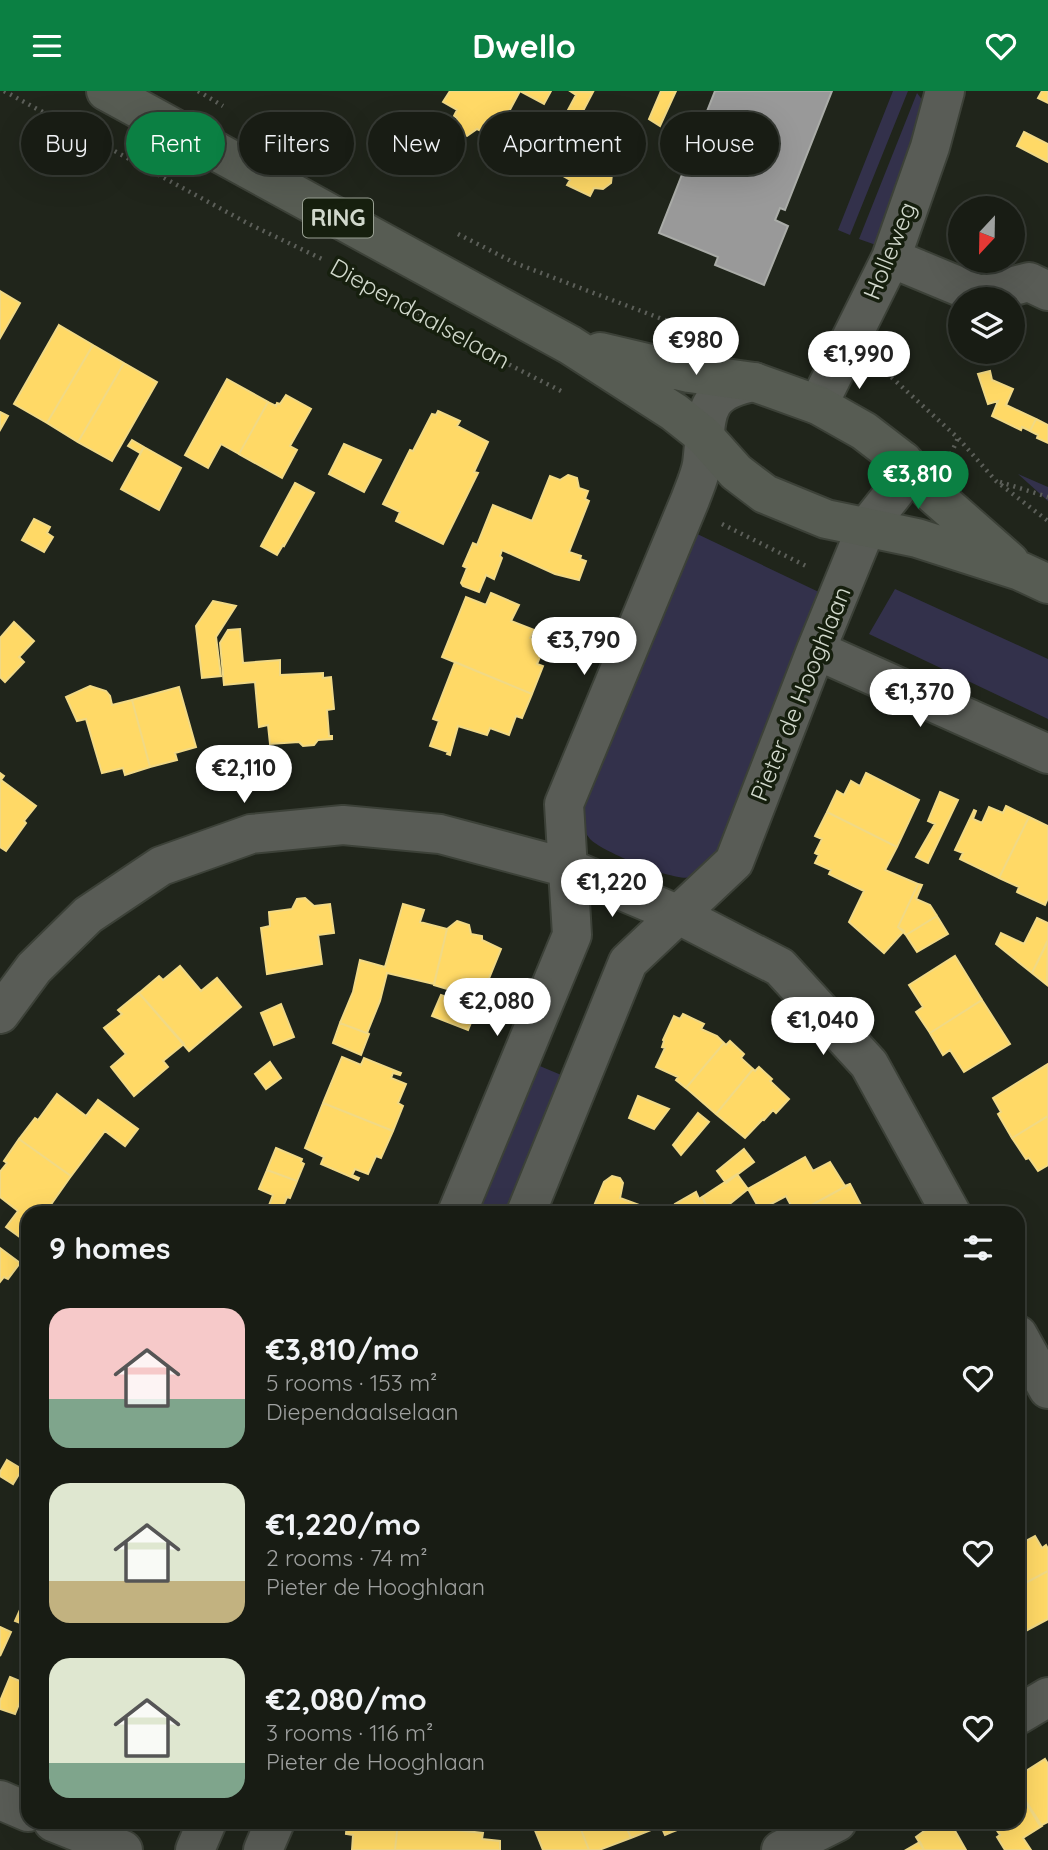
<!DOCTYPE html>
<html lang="en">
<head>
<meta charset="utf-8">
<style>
	:root { --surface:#181c14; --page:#252922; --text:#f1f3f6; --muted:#9fa1a0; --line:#363a34; --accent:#0b8043 }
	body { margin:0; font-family:Quicksand,sans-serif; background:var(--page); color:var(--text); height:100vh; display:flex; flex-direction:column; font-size:26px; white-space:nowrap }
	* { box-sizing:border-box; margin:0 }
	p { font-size:23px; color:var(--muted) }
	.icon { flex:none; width:38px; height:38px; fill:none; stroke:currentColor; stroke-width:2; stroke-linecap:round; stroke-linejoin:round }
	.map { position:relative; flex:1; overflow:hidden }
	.drawer { position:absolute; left:21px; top:1115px; width:1004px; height:623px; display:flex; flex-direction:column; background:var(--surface); border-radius:21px; box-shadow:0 7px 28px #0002,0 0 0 2px var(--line) }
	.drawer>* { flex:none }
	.guide { position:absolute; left:21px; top:21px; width:1006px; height:63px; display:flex; gap:14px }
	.needle { width:46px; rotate:202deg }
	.fabs { position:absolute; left:948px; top:105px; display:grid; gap:14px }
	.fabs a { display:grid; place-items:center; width:77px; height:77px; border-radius:50%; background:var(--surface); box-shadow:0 7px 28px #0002,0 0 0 2px var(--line); font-size:35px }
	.price { position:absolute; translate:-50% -60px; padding:0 16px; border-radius:24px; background:#fff; color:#222; font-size:23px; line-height:46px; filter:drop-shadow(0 2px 4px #0008) }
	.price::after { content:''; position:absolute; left:50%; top:42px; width:21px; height:16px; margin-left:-10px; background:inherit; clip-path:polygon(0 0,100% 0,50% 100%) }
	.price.on { background:var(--accent); color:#fff }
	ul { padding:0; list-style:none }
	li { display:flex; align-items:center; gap:21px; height:175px; padding:0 28px }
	li span { display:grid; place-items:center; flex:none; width:196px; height:140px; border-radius:21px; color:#555 }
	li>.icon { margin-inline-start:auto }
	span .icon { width:84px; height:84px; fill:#fffc; stroke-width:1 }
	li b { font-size:30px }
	h2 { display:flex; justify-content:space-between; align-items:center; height:84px; padding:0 28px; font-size:30px }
	.tag { padding:0 24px; border-radius:32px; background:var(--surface); box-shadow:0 7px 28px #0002,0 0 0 2px var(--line); font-size:24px; line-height:63px }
	.tag.on { background:var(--accent); color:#fff }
	header { display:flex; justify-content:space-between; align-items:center; height:91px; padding:0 28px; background:var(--accent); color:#fff; font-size:32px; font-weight:700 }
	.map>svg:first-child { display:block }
</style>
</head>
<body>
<header><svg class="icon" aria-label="menu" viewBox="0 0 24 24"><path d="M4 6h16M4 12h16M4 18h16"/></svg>Dwello<svg class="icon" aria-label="heart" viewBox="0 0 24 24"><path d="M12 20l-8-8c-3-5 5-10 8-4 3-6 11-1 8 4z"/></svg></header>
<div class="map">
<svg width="1048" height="1759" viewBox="0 0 1048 1759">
	<rect width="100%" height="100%" fill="#20251b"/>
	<path fill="#33314b" d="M 893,0 L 908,0 L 850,144 L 838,139 Z
		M 917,2 L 923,10 L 924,16 L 876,154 L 859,148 Z
		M 1018,383 L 1048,396 L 1048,410 Z
		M 693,441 L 823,503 L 717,765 C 709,772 700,783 691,786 C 676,792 601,760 590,748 C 582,739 582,728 582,717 Z
		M 895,498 L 1048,568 L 1048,628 L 869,543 Z
		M 535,973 L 566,986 L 510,1122 L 474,1122 Z"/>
	<path fill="#ffd966" stroke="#f1d985" stroke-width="2" d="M 450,0 L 551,0 L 544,13 L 520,0 L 499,39 L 485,31 L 481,40 L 477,38 L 467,45 L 459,43 L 456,38 L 457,27 L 454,25 L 457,19 L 443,11 Z
		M 570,0 L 593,1 L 583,20 L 624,42 L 606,76 L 612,83 L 611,92 L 603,98 L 594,97 L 590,105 L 567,94 L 570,89 L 563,85 L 567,78 L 553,71 L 571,39 L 560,34 L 576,4 Z
		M 661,0 L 676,0 L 660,35 L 649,28 Z
		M 1042,0 L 1048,0 L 1048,12 L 1038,7 Z
		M 1024,41 L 1048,53 L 1048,71 L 1017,55 Z
		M 0,200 L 20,212 L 0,247 Z
		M 59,234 L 93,254 L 47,332 L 14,313 Z
		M 93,254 L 124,272 L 78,351 L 47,332 Z
		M 124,272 L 157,291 L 112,370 L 78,351 Z
		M 990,280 L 992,289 L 1013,298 L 1006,314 L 1036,328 L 1030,340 L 1022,336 L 1021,339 L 992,325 L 998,310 L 988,313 L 978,283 Z
		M 227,288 L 268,311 L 239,363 L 221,353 L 208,377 L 185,364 Z
		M 286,304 L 311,318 L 290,355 L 297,359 L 282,387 L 239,363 L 268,311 L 276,315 L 277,312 L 280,313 Z
		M 438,320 L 460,330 L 457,335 L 488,351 L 474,381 L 478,382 L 443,453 L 396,430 L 400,421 L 383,413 L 410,359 L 413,360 L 432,323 L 436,324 Z
		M 0,321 L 8,325 L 0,339 Z
		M 1036,328 L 1048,334 L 1048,352 L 1037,347 L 1038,344 L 1030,340 Z
		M 132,349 L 144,356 L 140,362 L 128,355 Z
		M 344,353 L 381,369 L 364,401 L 329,383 Z
		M 144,356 L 181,377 L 159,419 L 121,398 Z
		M 568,384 L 577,387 L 579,397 L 588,400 L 585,408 L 589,410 L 569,461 L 581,465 L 580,468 L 586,470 L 579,489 L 555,483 L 502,459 L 500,465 L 502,467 L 494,488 L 486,484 L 479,501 L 463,495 L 461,492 L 467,477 L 463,475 L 473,452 L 477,454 L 493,414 L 532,430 L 550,385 L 560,389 Z
		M 295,392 L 314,402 L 284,455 L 283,454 L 277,464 L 261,455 Z
		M 34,428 L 50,436 L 47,442 L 53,446 L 44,461 L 22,449 Z
		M 491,502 L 519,514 L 511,530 L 542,542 L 541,544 L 533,540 L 530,547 L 545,554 L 537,573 L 543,575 L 532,603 L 442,566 L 466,506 L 486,514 Z
		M 213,510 L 236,515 L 216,546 L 221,585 L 202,587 L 196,535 Z
		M 14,531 L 34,550 L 19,566 L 24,571 L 5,591 L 0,586 L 0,547 Z
		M 240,538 L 243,572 L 280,569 L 280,584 L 323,582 L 323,587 L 331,586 L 334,618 L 327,619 L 329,645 L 332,645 L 332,648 L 318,649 L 314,654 L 303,655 L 299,651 L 270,653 L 268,634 L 259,636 L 255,591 L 224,594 L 220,552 L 228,539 Z
		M 455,571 L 532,603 L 522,627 L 516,625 L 509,644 L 490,637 L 487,644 L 458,635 L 450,664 L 447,663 L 448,661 L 430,655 L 439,630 L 433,628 Z
		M 90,595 L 106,600 L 110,605 L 112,614 L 132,609 L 150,676 L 125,684 L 123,677 L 102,682 L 86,628 L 77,630 L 66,606 Z
		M 179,596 L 196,656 L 175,662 L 177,669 L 150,676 L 132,609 Z
		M 0,682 L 4,685 L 1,689 L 36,715 L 24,730 L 26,732 L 6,760 L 0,756 Z
		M 866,682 L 919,709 L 897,756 L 827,721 L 837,700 L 844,704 L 851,690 L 860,695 Z
		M 940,701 L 958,709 L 928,772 L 916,766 L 935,733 L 928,730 Z
		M 1006,715 L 1029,726 L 999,787 L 960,768 L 963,762 L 955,759 L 974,719 L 976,720 L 973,728 L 982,732 L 989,716 L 1003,722 Z
		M 827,721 L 897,756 L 885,779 L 918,793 L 898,836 L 904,840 L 884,862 L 849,831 L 864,800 L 829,783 L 831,779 L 815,772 L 819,764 L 815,762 L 822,748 L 815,745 Z
		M 1029,726 L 1048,735 L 1048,807 L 1045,814 L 1017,801 L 1019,796 L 999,787 Z
		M 918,793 L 922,794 L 916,808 L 930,814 L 937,825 L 906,844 L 898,836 Z
		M 305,807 L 314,815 L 330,813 L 334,842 L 318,844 L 322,873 L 267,883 L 261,837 L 270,835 L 269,821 L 292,818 L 297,808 Z
		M 403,813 L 424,819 L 420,831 L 447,838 L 434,893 L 387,882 L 380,910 L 367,942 L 369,943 L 340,932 L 353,901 L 360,869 L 385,876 Z
		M 937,825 L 948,843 L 917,861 L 906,844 Z
		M 1037,827 L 1048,832 L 1048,849 L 1032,882 L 996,853 L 1001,842 L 1024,853 Z
		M 457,830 L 469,834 L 471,843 L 482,845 L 482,849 L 501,858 L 468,939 L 432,925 L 441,904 L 461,911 L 464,903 L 434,894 L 447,838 Z
		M 1047,852 L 1048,853 L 1047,894 L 1032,882 Z
		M 955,865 L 982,909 L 930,942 L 916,921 L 923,916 L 909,894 Z
		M 180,875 L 201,900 L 217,887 L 241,916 L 189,960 L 139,902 L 159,885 L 163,889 Z
		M 139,902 L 184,953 L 163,970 L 168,976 L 134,1005 L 111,976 L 126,963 L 104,937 L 122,923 L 118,919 Z
		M 982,909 L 1010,953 L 964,981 L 950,959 L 943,964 L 930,942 Z
		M 281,913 L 294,946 L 274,954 L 261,922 Z
		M 683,923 L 704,933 L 701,938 L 717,945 L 724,952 L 686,997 L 676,989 L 678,986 L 656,976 L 665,957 L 662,956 L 664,950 L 663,949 L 674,925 L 680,928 Z
		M 340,932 L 369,943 L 361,964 L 333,952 Z
		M 730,950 L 744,963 L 741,967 L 753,978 L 716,1023 L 686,997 L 724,952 L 726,954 Z
		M 342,966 L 361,974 L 364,967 L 401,982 L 400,984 L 393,982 L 391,987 L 406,993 L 398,1012 L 403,1015 L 393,1040 L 323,1012 Z
		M 270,971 L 281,987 L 266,998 L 255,983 Z
		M 1048,973 L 1048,1025 L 1012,1047 L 998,1023 L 1001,1021 L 993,1007 Z
		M 759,976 L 772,988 L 770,990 L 789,1008 L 776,1022 L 773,1019 L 764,1029 L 763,1028 L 745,1047 L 716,1023 L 753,978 L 755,980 Z
		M 57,1003 L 86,1025 L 98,1009 L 138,1038 L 125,1055 L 105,1040 L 71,1085 L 19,1048 L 35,1027 L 38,1029 Z
		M 638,1005 L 669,1018 L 654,1038 L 629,1027 Z
		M 323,1012 L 393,1040 L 381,1067 L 376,1065 L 368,1083 L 355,1078 L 352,1084 L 359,1087 L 358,1089 L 321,1073 L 324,1066 L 305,1057 Z
		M 698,1022 L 709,1031 L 681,1064 L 673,1054 Z
		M 1048,1025 L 1048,1074 L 1038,1080 L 1029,1067 L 1026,1068 L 1012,1047 Z
		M 19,1048 L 71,1085 L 45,1122 L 28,1122 L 28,1152 L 6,1136 L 18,1120 L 0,1106 L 0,1081 L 7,1072 L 4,1070 Z
		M 276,1057 L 302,1068 L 301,1071 L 304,1073 L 297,1090 L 267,1079 Z
		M 744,1058 L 754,1071 L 726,1092 L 717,1080 Z
		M 805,1066 L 813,1080 L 830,1071 L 845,1095 L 850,1093 L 797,1122 L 795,1122 L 786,1105 L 760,1119 L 748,1098 Z
		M 267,1079 L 297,1090 L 290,1107 L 287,1106 L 282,1118 L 292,1122 L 266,1122 L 273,1104 L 259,1098 Z
		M 737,1083 L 748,1098 L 721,1120 L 722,1122 L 710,1122 L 702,1106 Z
		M 612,1085 L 620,1087 L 623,1092 L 620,1107 L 661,1122 L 591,1122 L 604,1091 Z
		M 850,1093 L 862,1116 L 857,1118 L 859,1122 L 797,1122 Z
		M 696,1101 L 699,1108 L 702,1106 L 710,1122 L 679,1122 L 675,1113 Z
		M 0,1157 L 20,1172 L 8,1188 L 4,1186 L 0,1191 Z
		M 7,1369 L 22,1378 L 13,1393 L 0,1385 L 0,1381 Z
		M 1035,1445 L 1042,1457 L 1046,1454 L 1048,1458 L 1048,1480 L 1018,1496 L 1018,1454 Z
		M 1048,1480 L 1048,1528 L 1018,1544 L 1018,1496 Z
		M 28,1501 L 28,1535 L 15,1530 Z
		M 0,1536 L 11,1541 L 0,1565 Z
		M 10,1586 L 27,1593 L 15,1623 L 0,1618 L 0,1610 Z
		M 1045,1668 L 1048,1673 L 1048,1731 L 1040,1735 L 1018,1698 L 1018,1685 Z
		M 1018,1698 L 1042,1735 L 1023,1747 L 1031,1759 L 1005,1759 L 997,1746 L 1000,1744 L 991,1731 L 1018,1731 Z
		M 347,1731 L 398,1731 L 395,1759 L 352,1759 L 353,1744 L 346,1743 Z
		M 398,1731 L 418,1731 L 418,1735 L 483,1742 L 482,1748 L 500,1750 L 500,1759 L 395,1759 Z
		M 537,1731 L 578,1731 L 589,1759 L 543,1759 L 532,1732 Z
		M 578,1731 L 624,1731 L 631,1747 L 599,1759 L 589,1759 Z
		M 624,1731 L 668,1731 L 672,1741 L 665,1744 L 661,1735 L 631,1747 Z
		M 668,1731 L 698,1731 L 672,1741 Z
		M 950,1731 L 966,1759 L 924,1759 L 916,1746 L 935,1732 Z
		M 920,1751 L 924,1759 L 906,1759 Z"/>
	<path fill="#999" stroke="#aaaca8" stroke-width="2" d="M 715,0 L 832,0 L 785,119 L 780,117 L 775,129 L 788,135 L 764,194 L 715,174 L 718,166 L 659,142 Z"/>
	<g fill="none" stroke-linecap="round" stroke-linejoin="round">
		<g stroke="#3c4138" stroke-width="42">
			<path id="minor" d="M 891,167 L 980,204 L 1029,191 L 1048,200
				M 818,314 L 891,167 L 930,56 L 945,0
				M 816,559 L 1048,663
				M 0,923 L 34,877 L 88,824 L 161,775 L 251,743 L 343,734 L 440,743 L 568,777 L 679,824 L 780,876 L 869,973 L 951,1122
				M 457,1122 L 572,844 L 564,713 L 690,409 C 694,398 700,385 702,373 C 708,328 698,301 754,291
				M 526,1122 L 628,871 L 734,771 L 816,559 L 866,437 L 897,398 L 903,370
				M 1018,1244 L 1048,1298
				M 1018,1624 L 1048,1606
				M 0,1709 L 28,1721
				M 53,1731 L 123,1759
				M 195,1759 L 207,1731
				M 263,1759 L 275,1731
				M 781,1759 L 837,1731"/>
		</g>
		<g stroke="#3c4138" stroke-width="42">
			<path id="primary" d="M 106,0 L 570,254 L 674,321 L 703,344 L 736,381 L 765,403 L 826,428 L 917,447 L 1020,480 L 1048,493
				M 600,261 L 689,282 L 754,291 L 818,314 L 864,340 L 903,370 L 934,404 L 1010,471"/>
		</g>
		<path stroke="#5c5f59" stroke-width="4.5" stroke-dasharray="2 5" stroke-linecap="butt" d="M 4,0 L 249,133 L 322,168
			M 198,0 L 223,15
			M 458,143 L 515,172 L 683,236
			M 400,211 L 502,270 L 561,300
			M 880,278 L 889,284 L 958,347 L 996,390 L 1048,430
			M 951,363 L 958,347
			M 1000,391 L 1048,406
			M 722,433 L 808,476"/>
		<use href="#minor" stroke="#595c56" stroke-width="38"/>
		<use href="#primary" stroke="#575c53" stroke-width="38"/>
	</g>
	<g text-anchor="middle" stroke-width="7" stroke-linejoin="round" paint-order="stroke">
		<rect fill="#161f0e" stroke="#99a093" stroke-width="2" x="303" y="107.5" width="70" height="39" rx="5"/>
		<g font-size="23" font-weight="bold" fill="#d1d8cc">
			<text x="338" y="135">RING</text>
		</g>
		<g font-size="24" fill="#d1d8cc" stroke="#161f0e">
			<text transform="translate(890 160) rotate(-68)" y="8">Holleweg</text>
			<text transform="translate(420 223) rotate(29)" y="8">Diependaalselaan</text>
			<text transform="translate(801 603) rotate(-68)" y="8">Pieter de Hooghlaan</text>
		</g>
	</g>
</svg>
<div class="fabs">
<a><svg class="needle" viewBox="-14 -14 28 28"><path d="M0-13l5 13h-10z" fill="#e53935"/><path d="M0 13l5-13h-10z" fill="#9fa1a0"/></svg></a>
<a><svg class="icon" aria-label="layers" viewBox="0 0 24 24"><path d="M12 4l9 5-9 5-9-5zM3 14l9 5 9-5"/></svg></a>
</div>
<b class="price" style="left:696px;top:286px">€980</b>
<b class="price" style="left:859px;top:300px">€1,990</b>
<b class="price on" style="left:918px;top:420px">€3,810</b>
<b class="price" style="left:584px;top:586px">€3,790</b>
<b class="price" style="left:920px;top:638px">€1,370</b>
<b class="price" style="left:244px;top:714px">€2,110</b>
<b class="price" style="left:612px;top:828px">€1,220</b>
<b class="price" style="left:497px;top:947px">€2,080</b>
<b class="price" style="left:823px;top:966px">€1,040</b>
<div class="guide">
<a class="tag">Buy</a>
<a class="tag on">Rent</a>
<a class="tag">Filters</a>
<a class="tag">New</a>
<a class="tag">Apartment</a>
<a class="tag">House</a>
</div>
<section class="drawer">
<h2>9 homes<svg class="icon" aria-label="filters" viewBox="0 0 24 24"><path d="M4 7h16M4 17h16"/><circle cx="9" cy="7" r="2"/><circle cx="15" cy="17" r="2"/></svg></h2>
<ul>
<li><span style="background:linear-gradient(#f6c9c9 65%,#7fa58c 0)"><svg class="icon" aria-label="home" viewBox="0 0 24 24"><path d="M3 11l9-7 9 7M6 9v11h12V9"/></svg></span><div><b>€3,810/mo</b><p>5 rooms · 153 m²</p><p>Diependaalselaan</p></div><svg class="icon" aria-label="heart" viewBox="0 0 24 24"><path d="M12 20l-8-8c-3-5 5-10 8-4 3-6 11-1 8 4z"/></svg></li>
<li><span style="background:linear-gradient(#dfe7d0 70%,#c2b280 0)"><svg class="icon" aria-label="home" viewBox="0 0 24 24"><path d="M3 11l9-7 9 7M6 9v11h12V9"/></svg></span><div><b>€1,220/mo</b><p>2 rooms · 74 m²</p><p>Pieter de Hooghlaan</p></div><svg class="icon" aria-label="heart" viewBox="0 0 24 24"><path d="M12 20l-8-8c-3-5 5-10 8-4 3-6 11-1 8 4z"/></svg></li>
<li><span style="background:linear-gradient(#dfe7d0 75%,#7fa58c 0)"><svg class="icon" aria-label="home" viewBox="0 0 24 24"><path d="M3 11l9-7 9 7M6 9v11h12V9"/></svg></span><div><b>€2,080/mo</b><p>3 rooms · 116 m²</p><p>Pieter de Hooghlaan</p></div><svg class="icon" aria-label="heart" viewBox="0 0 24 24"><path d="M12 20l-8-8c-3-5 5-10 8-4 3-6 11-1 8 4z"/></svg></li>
</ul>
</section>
</div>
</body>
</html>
